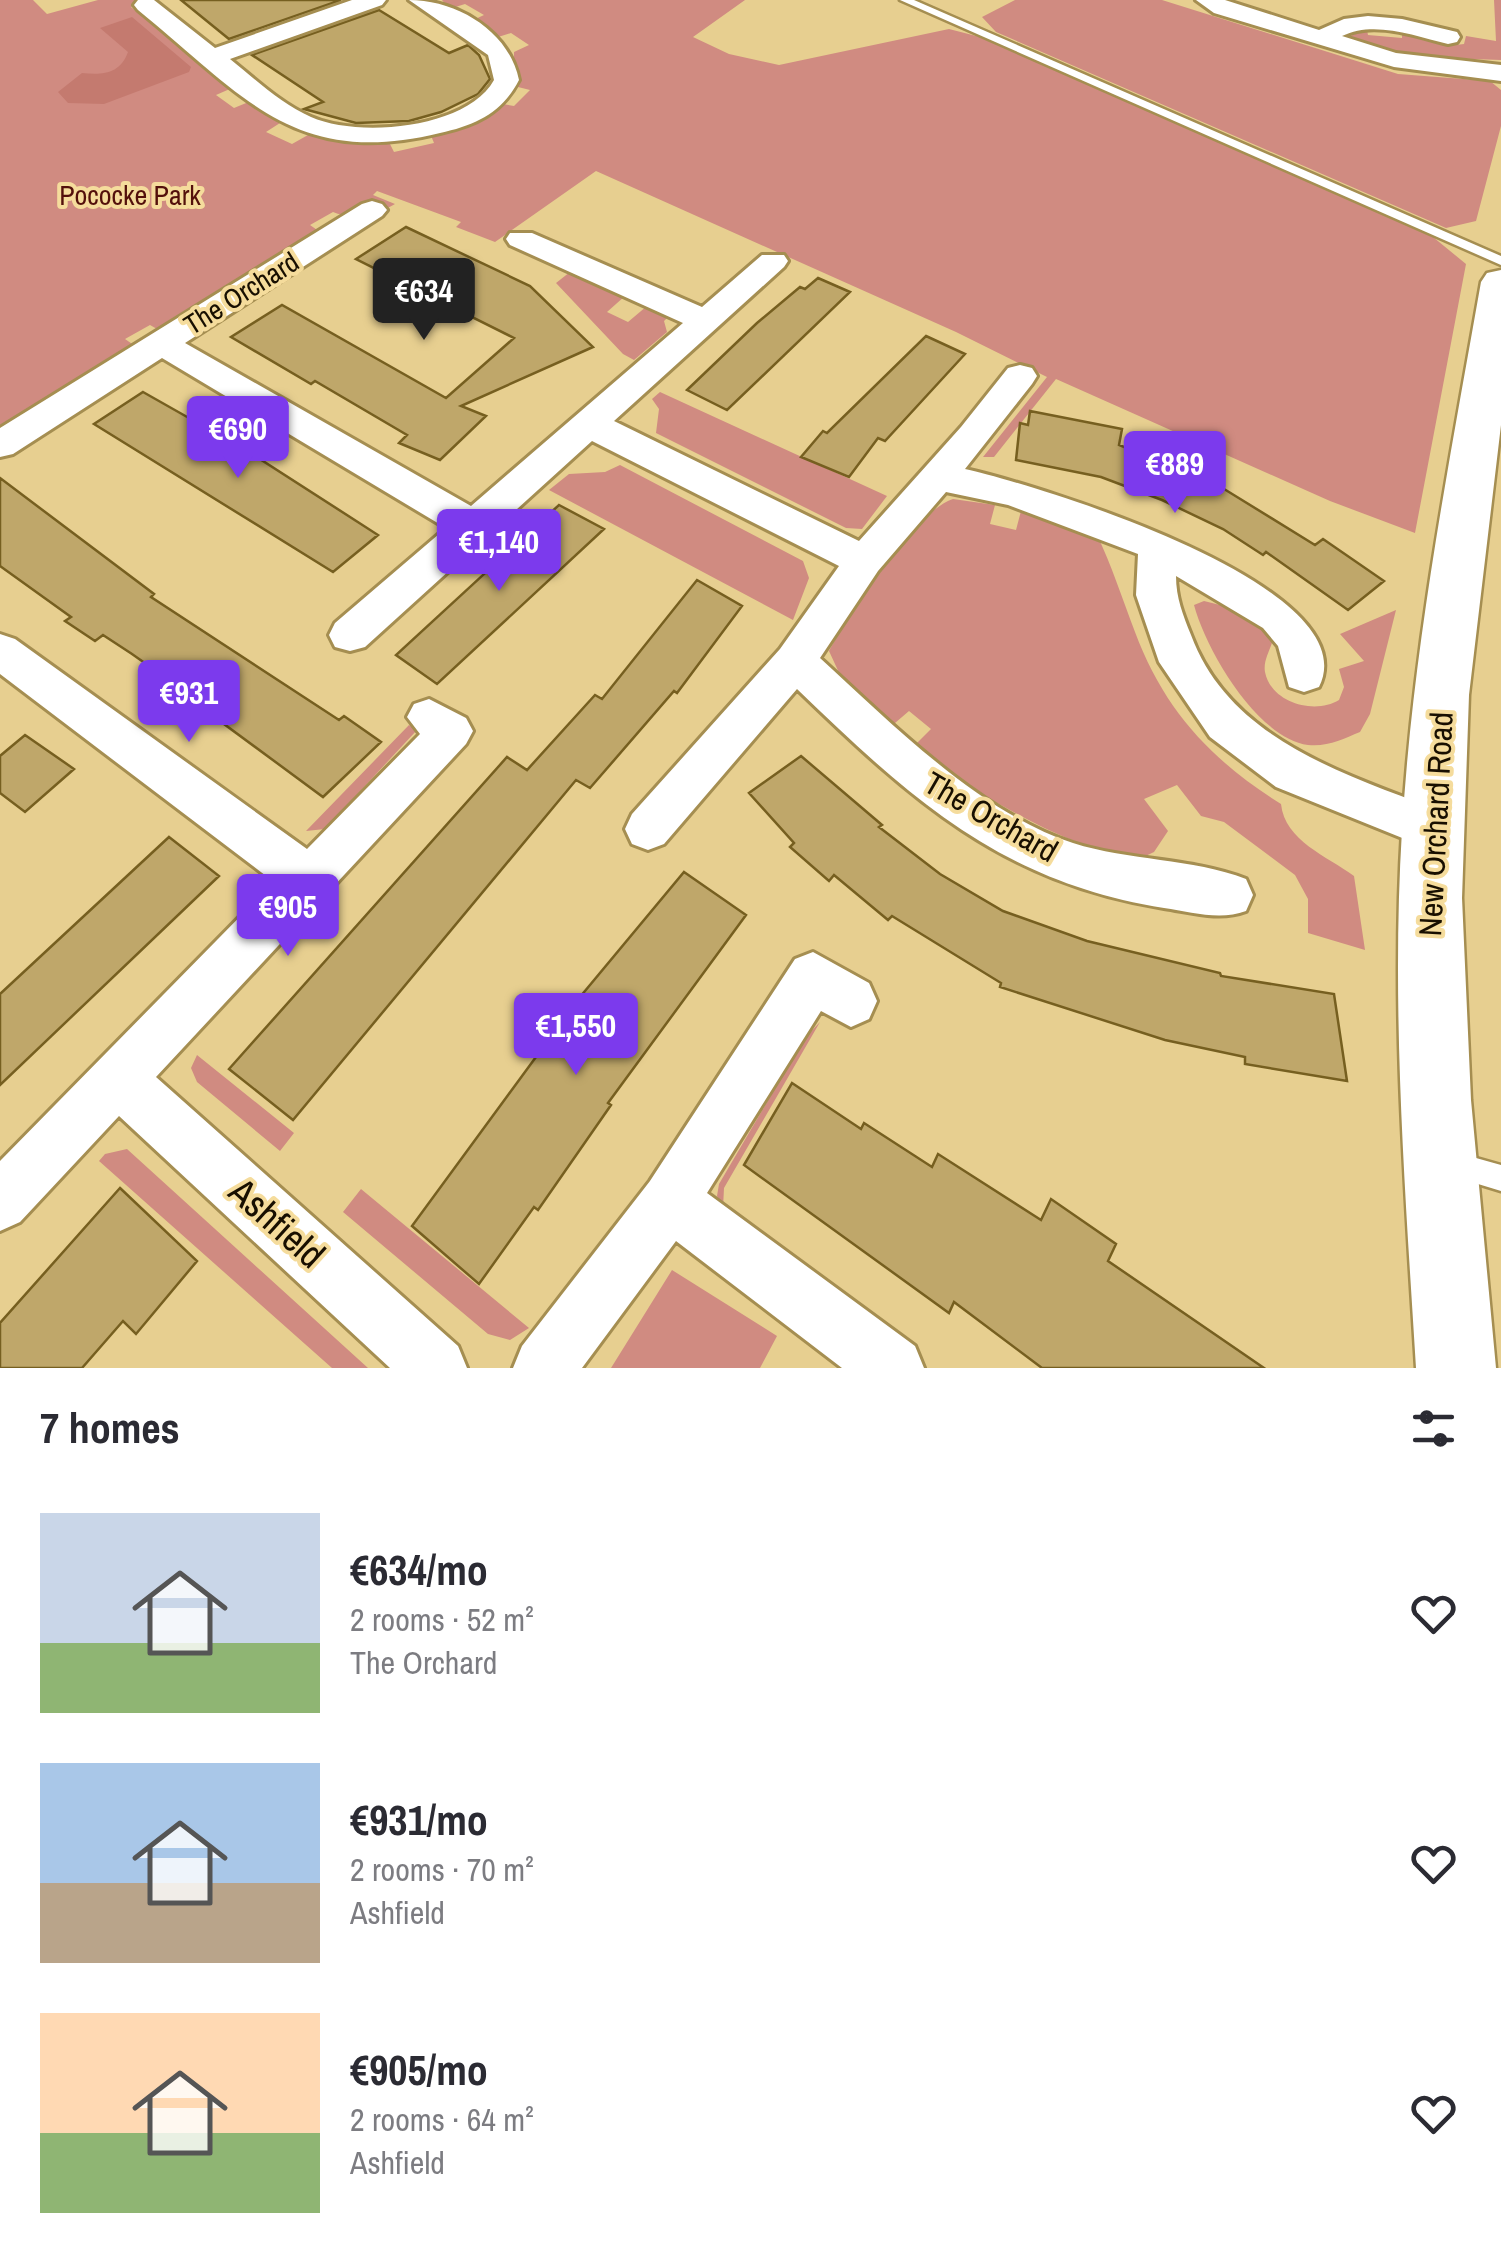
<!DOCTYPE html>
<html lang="en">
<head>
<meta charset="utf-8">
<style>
	:root { --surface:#fff; --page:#f2f2f3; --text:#2b2b33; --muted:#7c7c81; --accent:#7c3aed }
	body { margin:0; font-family:"Archivo Narrow",sans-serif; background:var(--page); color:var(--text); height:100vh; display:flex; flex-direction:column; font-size:38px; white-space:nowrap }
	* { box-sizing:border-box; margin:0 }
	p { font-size:32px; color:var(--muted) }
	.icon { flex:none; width:55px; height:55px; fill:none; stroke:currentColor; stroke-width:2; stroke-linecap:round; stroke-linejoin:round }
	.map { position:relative; height:1368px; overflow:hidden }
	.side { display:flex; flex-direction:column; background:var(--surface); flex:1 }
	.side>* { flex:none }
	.price { position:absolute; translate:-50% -85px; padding:0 22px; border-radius:10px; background:var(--accent); color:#fff; font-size:32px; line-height:65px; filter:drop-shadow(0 2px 5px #0008) }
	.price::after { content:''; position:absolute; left:50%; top:60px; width:30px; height:22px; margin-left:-15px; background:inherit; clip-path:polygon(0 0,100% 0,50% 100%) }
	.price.selected { background:#222; color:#fff }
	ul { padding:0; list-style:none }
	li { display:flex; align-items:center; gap:30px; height:250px; padding:0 40px }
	li span { display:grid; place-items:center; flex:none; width:280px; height:200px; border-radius:0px; color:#555 }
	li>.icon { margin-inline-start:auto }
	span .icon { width:120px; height:120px; fill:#fffc; stroke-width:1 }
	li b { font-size:42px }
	h2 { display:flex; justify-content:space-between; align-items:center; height:120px; padding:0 40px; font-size:42px }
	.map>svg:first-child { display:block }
</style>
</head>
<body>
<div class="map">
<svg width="1501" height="1368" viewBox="0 0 1501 1368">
	<rect width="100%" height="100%" fill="#e7cf90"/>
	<path fill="#d08b81" d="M 0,0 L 33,0 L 47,14 L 98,0 L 150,0 L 131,7 L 232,88 L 216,95 L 234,108 L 251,101 L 280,123 L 266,132 L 292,144 L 308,135 L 336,142 L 389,142 L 394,152 L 434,143 L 430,133 L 497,103 L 514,106 L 530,90 L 514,86 L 514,52 L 529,45 L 511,33 L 495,38 L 469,22 L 484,15 L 465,4 L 449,9 L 442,0 L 745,0 L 693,37 L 729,54 L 779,65 L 949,29 L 984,38 L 1433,237 L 1466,264 L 1415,533 L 1330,501 L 1056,379 L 994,457 L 983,457 L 1047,377 L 956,332 L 596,171 L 495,242 L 456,227 L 461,222 L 377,191 L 373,195 L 395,204 C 378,214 352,220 333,212 L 310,225 L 320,232 L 164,333 L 150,325 L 125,339 L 138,348 L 0,436 Z
		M 1015,0 L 1162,0 L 1398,74 L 1490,81 L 1501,90 L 1501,126 L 1476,221 L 1446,228 L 996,32 L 982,17 Z
		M 1494,0 L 1501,0 L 1501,60 L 1412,57 L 1349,36 L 1367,30 L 1368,35 L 1402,38 L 1402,31 C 1424,34 1441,48 1464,44 L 1466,36 L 1496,41 Z
		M 570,272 L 625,296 L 607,312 L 628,322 L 647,306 L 669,316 L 664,321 L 667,332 L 634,360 L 623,354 L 556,283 Z
		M 660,392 L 887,496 L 862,529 L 846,528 L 656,433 L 659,409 L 652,399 Z
		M 620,465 L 803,561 L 809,578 L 793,620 L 549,490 L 569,474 L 605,472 Z
		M 953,499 L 995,505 L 990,524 L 1016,530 L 1021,511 L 1096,533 C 1112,566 1122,598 1135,632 C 1164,710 1212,761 1281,804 C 1285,841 1327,856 1354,876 L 1365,950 L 1308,933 L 1308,899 L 1295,875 L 1224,822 L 1201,816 L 1177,785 L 1144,799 L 1168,831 L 1154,852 L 1133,862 C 1053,839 979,796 912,748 L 931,729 L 909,711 L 888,729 L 847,690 L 829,651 C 852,611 912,513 953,499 Z
		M 1204,601 L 1228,607 L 1233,602 L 1265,624 L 1273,640 C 1270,650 1263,661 1265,672 C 1271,703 1315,715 1339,700 L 1344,687 L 1339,669 L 1364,661 L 1340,634 L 1396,610 L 1370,714 L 1360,732 C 1343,739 1328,747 1308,745 C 1257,738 1206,650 1194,605 Z
		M 409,725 L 417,730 L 325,829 L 306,831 Z
		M 820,1022 L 724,1188 L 723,1208 L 717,1196 L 719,1184 L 804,1039 Z
		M 197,1055 L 294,1133 L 280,1151 L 197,1082 L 191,1068 Z
		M 127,1149 L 368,1368 L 332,1368 L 99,1161 L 105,1154 Z
		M 361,1189 L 529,1328 L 510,1340 L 488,1334 L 343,1212 Z
		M 672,1270 L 777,1336 L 760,1368 L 611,1368 Z"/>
	<path fill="#c47a6f" d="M 132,17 L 191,67 L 189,72 L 104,104 L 68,103 L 58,92 L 82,73 C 103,75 120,74 128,52 L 100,28 Z"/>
	<path fill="#bfa76a" stroke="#765f20" stroke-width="2.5" d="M 181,0 L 341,0 L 229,39 Z
		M 379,10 L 449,53 L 468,45 L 479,55 L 490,79 L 478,94 L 441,112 L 409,121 L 356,123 L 304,109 L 323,102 L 252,55 Z
		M 406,227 L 530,286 L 593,347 L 461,406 L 486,416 L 440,460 L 399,443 L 407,435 L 315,381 L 311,384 L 231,337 L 282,305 L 446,398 L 514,338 L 356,259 Z
		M 818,278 L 850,292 L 727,410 L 687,390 L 757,323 L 800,287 L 805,289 Z
		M 926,336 L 965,354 L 885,441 L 878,438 L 849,477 L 801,457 L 823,431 L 827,433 Z
		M 143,392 L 249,452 L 378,535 L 333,572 L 94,424 Z
		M 1030,411 L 1122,429 L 1119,445 L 1216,484 L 1315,545 L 1323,539 L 1384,581 L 1348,610 L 1266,552 L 1263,555 L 1223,529 L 1162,500 L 1101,477 L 1016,460 L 1020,423 L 1028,425 Z
		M 0,478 L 154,594 L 151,597 L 339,720 L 344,716 L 381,742 L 323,797 L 224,724 L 227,721 L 132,654 L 103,635 L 95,641 L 65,621 L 71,617 L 0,566 Z
		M 559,505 L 604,529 L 437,684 L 396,655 Z
		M 697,580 L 742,606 L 677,693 L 674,691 L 590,788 L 576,780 L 293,1120 L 229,1069 L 507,757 L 527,770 L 595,695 L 602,699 Z
		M 25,735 L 74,769 L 25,812 L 0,793 L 0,756 Z
		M 801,756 L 882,825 L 879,827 L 940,874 L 1003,911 L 1087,941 L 1220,973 L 1221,976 L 1334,994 L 1347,1081 L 1245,1064 L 1245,1057 L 1165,1040 L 1000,987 L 1001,983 L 892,916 L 888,920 L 834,875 L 829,881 L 790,847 L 794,843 L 749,793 Z
		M 169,837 L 219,876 L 0,1085 L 0,994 Z
		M 684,872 L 746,915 L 608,1103 L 611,1105 L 538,1210 L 534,1207 L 479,1284 L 412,1226 L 580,997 Z
		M 792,1083 L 861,1129 L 864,1123 L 932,1167 L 938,1154 L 1041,1220 L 1051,1199 L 1116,1244 L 1108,1261 L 1264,1368 L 1042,1368 L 954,1302 L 949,1313 L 744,1165 Z
		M 120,1188 L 197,1261 L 136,1334 L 123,1321 L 82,1368 L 0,1368 L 0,1323 Z"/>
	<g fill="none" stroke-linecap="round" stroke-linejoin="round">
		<g stroke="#a58e51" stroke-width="5">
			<path id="lane" d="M 900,0 L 914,0 L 1501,256 L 1501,265 Z
				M 1451,1151 L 1501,1165 L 1501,1191 L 1442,1173 L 1438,1164 L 1442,1155 Z"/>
		</g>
		<g stroke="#a58e51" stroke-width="6">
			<path id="street" d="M 138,0 L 154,0 L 215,48 L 352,0 L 386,0 L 382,5 L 230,59 C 255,79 281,104 311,117 C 358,138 467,129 494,80 L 488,55 L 409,0 C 457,0 509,31 519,80 C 502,113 476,125 440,133 C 293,169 243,95 138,10 L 134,5 Z
				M 1196,0 L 1225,0 L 1319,30 L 1344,19 L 1368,16 L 1402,19 L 1457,32 L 1460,37 L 1457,42 L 1448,44 C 1415,36 1374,20 1342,36 L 1396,53 L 1501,65 L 1501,81 L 1394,67 L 1214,13 Z
				M 372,201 L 382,204 L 387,210 L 382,216 L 185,343 L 471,506 L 683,323 L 510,245 L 506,239 L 510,233 L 532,233 L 702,307 L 762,255 L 784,255 L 788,261 L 784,267 L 614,421 L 859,541 L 961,427 L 1008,368 L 1020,365 L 1032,368 L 1037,376 L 1032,384 L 965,469 C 1033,484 1370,585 1319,687 L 1304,692 L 1289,687 L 1278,646 L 1263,628 L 1176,576 C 1176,598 1183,615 1191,635 C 1231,743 1352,776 1448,814 L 1455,829 L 1448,844 L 1432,850 L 1276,787 L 1210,737 L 1159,662 L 1136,595 L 1138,554 L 1008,505 L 946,492 L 878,571 L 820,658 C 891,723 980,813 1073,843 C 1129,861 1192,858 1246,879 L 1253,895 L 1246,911 C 1220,921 1191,912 1164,908 C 1001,882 911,799 797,689 L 664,844 L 648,850 L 632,844 L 625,829 L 632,814 L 780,649 L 839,566 L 592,441 L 365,647 L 350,651 L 335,647 L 329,635 L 335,623 L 446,528 L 162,358 L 13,454 L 0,457 L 0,428 L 362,204 Z
				M 0,634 L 15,639 L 307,849 L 420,734 L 407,717 L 414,704 L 429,699 L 466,718 L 473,731 L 466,744 L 156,1077 L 458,1346 L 467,1368 L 390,1368 L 119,1116 L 20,1222 L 0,1231 L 0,1161 L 274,882 L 0,674 Z
				M 813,952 L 869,983 L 877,1001 L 869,1019 L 851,1027 L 821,1011 L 707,1193 L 915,1346 L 924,1368 L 842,1368 L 676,1241 L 582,1368 L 513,1368 L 522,1346 L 650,1181 L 795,959 Z"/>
		</g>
		<g stroke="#a58e51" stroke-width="5">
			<path id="secondary" d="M 1501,270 L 1501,425 L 1469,695 L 1462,898 L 1471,1100 L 1496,1368 L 1416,1368 C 1405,1189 1391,1009 1402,830 C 1413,645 1449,464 1481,282 L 1487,273 Z"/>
		</g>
		<use href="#lane" fill="#fff" fill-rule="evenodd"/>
		<use href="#street" fill="#fff" fill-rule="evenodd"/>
		<use href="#secondary" fill="#fff" fill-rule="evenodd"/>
	</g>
	<g text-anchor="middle" stroke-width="8" stroke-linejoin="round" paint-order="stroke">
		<g font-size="28" fill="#53100b" stroke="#f5dc9c">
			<text x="130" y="205">Pococke Park</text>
		</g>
		<g font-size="28" fill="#180f00" stroke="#f5dc9c">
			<text transform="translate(241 293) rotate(-32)" y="10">The Orchard</text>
		</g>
		<g font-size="32" fill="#180f00" stroke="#f5dc9c">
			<text transform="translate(991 817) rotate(30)" y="11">The Orchard</text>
			<text transform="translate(1436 824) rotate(-87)" y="11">New Orchard Road</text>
		</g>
		<g font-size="38" fill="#180f00" stroke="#f5dc9c">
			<text transform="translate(277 1223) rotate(42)" y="13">Ashfield</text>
		</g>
	</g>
</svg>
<b class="price selected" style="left:424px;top:343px">€634</b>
<b class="price" style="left:238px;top:481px">€690</b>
<b class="price" style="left:1175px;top:516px">€889</b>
<b class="price" style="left:499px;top:594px">€1,140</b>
<b class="price" style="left:189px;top:745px">€931</b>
<b class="price" style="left:288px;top:959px">€905</b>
<b class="price" style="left:576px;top:1078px">€1,550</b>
</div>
<section class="side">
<h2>7 homes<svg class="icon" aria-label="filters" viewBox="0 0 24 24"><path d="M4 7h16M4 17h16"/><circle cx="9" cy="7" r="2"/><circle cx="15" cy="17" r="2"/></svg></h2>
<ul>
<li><span style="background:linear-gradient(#c9d6e8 65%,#8fb573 0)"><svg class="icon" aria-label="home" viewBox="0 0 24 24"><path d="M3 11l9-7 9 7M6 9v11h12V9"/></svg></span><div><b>€634/mo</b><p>2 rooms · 52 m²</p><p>The Orchard</p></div><svg class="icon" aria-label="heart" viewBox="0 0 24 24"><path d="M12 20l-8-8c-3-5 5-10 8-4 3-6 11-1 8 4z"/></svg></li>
<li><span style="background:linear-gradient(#a9c7e8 60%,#b9a48a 0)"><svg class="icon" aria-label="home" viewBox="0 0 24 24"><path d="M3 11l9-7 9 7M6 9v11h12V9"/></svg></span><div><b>€931/mo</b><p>2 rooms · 70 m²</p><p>Ashfield</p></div><svg class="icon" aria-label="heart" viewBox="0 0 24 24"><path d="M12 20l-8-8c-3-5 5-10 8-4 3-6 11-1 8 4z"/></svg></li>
<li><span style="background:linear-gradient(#ffd9b3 60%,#8fb573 0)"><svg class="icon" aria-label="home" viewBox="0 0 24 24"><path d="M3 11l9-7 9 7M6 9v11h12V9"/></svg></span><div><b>€905/mo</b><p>2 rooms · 64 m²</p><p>Ashfield</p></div><svg class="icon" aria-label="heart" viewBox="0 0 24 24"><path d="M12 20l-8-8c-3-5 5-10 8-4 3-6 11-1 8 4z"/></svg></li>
</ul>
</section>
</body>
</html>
